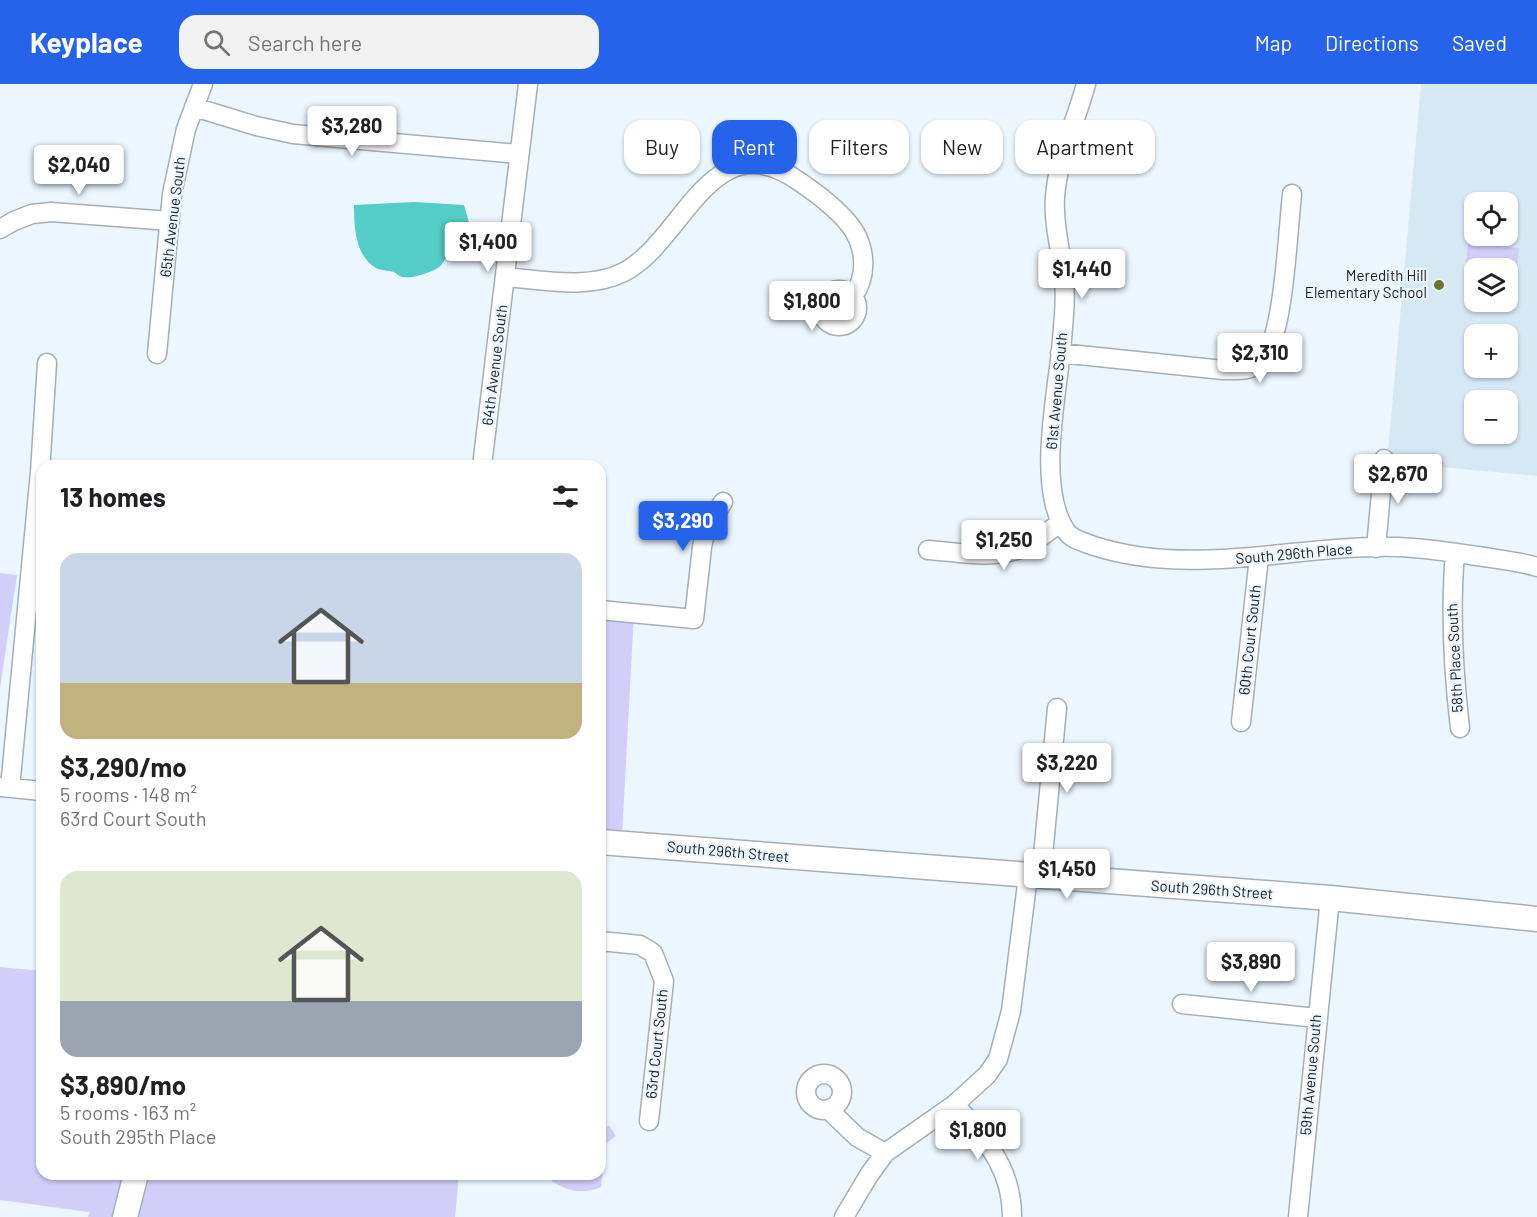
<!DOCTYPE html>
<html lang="en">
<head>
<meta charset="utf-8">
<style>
	:root { --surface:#fff; --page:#f2f2f2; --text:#202124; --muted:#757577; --accent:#2563eb }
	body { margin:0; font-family:Barlow,sans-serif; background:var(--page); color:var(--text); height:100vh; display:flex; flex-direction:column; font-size:22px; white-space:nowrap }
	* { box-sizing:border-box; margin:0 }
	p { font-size:20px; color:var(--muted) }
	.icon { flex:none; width:33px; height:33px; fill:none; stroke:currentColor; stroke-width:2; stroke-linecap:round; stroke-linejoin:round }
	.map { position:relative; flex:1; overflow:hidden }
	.side { position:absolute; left:36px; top:376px; width:570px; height:720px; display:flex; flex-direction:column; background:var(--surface); border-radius:18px; box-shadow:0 2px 4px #0004 }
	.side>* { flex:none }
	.guide { position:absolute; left:624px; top:36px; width:570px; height:54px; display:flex; gap:12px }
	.controls { position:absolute; left:1464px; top:108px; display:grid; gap:12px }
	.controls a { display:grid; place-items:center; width:54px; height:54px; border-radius:12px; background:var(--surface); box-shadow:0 2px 4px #0004; font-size:30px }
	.price { position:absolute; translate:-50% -51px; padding:0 14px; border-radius:6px; background:#fff; color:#222; font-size:20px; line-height:39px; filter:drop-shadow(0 2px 3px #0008) }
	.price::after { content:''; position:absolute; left:50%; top:36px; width:18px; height:14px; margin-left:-9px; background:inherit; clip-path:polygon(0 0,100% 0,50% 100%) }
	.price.on { background:var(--accent); color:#fff }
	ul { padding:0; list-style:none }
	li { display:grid; align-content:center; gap:12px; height:318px; padding:0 24px }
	li span { display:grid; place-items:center; height:186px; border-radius:18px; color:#555 }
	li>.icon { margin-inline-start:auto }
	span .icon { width:108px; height:108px; fill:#fffc; stroke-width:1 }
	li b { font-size:26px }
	h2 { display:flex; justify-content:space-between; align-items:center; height:72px; padding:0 24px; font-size:26px }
	.pill { padding:0 21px; border-radius:18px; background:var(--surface); box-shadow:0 2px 4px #0004; font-size:21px; line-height:54px }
	.pill.on { background:var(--accent); color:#fff }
	header { display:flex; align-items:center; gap:36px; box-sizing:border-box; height:84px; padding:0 30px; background:var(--accent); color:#fff }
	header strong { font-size:28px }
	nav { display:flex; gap:33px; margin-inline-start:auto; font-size:21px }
	.search { width:420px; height:54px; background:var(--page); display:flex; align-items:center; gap:15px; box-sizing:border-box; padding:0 21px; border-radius:18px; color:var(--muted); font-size:22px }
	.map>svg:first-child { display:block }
</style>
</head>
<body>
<header>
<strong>Keyplace</strong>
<div class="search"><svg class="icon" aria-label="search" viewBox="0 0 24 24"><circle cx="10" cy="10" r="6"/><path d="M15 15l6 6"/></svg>Search here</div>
<nav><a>Map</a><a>Directions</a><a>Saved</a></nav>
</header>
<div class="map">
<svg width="1537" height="1133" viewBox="0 0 1537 1133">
	<rect width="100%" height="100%" fill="#ecf6ff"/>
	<path fill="#d7e8f5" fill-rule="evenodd" d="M 1421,0 L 1537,0 L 1537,392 L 1387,378 ZM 1474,118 L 1508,118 L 1508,152 L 1474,152 ZM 1474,184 L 1508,184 L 1508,218 L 1474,218 ZM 1474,250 L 1508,250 L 1508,284 L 1474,284 ZM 1474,316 L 1508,316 L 1508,350 L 1474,350 Z"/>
	<path fill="#d1cff9" d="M 1468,159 L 1519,164 L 1515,199 L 1508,198 L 1508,184 L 1474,184 L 1474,194 L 1464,193 Z
		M 0,489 L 17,491 L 0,604 Z
		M 600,526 L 634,529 L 621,771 L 600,769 Z
		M 0,883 L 42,887 L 42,1090 L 459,1091 L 455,1133 L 88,1133 L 89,1128 L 0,1116 Z
		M 609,1041 L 616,1052 L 605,1060 L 601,1103 C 579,1112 563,1106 545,1092 L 544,1091 L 600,1090 L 600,1045 L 604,1045 Z"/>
	<path fill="#54ccc7" d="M 414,118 L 464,121 C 469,139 478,160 462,176 C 458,173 454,169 449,171 C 445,173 443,181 438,184 C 429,189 412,195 402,193 C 399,192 397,190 394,188 C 388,186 382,187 376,184 C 355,172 354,142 354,121 Z"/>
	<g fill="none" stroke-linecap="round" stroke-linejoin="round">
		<g stroke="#a5afb6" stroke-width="21">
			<path id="street" d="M 1086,0 C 1076,38 1058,72 1055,113 C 1053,138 1060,162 1063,187 C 1067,213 1063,241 1061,267 C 1056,315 1037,405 1066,447 C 1072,456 1084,458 1094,462 C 1194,494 1297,460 1398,463 C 1424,464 1451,468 1477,472 C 1497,475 1518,477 1537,483
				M 194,23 L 256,42 L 293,50 L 519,70
				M 0,145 L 14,137 L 32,130 L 51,128 L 170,137
				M 506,193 C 543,196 589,206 624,188 C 685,156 711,35 800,98 C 819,111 842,128 854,147 C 866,167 867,193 853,212
				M821 224a18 18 0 1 1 36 0a18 18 0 1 1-36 0Z
				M 1060,269 L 1223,286 C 1236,286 1252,288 1262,277 C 1284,255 1288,144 1292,110
				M 157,270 L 172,110 L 186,45 L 203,0
				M 482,382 L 528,0
				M 1376,464 L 1384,375
				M 928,466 C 958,468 994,476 1022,464 C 1036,458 1049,447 1061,438
				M 1455,469 C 1450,528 1453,585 1460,644
				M 600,526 L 694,535 L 702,463 L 706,445 L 723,418
				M 1241,638 L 1259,473
				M 0,703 L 42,707
				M 10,704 L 40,388 L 47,279
				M 1041,793 L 1057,624
				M 600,857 L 640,861 L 653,869 L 664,897 L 649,1037
				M 1182,920 L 1317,934
				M806 1008a18 18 0 1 1 36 0a18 18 0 1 1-36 0Z
				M 955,1020 C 985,1056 1012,1083 1012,1133
				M 828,1025 L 857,1053 L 885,1069
				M 844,1133 L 869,1091 L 885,1069 L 955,1020 L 987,991 L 998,975 L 1011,927 L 1028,792
				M 1298,1133 L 1330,814"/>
		</g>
		<g stroke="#a5afb6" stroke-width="27">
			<path id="secondary" d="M 600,758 L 1330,814 L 1537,835
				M 125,1133 L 136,1090"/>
		</g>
		<use href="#street" stroke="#fff" stroke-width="18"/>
		<use href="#secondary" stroke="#fff" stroke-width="24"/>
	</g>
	<circle fill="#687927" stroke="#ecf6ff" stroke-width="2" cx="1439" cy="201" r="6"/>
	<g text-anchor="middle" stroke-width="4.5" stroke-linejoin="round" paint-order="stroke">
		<g font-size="15" fill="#181c1f" stroke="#ecf6ff">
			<text transform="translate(173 133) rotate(-83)" y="5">65th Avenue South</text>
			<text transform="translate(495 281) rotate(-83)" y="5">64th Avenue South</text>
			<text transform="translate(1057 307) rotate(-85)" y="5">61st Avenue South</text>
			<text transform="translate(1294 470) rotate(-5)" y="5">South 296th Place</text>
			<text transform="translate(1250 556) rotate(-84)" y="5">60th Court South</text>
			<text transform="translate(1455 574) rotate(-93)" y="5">58th Place South</text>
			<text transform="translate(728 768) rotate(5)" y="5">South 296th Street</text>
			<text transform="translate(1212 806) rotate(4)" y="5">South 296th Street</text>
			<text transform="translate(657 960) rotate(-84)" y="5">63rd Court South</text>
			<text transform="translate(1311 991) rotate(-85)" y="5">59th Avenue South</text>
		</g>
		<g font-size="15" fill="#181c1f" stroke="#ecf6ff" text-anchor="end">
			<text x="1427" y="197">Meredith Hill<tspan x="1427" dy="17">Elementary School</tspan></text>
		</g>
	</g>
</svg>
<div class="controls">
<a><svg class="icon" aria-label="locate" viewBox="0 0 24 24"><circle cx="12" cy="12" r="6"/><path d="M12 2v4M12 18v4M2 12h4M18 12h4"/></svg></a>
<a><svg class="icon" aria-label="layers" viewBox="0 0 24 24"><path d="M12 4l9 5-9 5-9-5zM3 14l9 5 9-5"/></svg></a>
<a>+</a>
<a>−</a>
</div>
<b class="price" style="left:352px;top:73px">$3,280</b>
<b class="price" style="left:79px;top:112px">$2,040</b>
<b class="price" style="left:488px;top:189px">$1,400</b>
<b class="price" style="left:1082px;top:216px">$1,440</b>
<b class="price" style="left:812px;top:248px">$1,800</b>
<b class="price" style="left:1260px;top:300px">$2,310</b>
<b class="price" style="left:1398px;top:421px">$2,670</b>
<b class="price on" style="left:683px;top:468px">$3,290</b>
<b class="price" style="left:1004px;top:487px">$1,250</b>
<b class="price" style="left:1067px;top:710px">$3,220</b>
<b class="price" style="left:1067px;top:816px">$1,450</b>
<b class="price" style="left:1251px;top:909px">$3,890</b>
<b class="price" style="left:978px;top:1077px">$1,800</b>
<div class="guide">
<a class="pill">Buy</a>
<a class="pill on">Rent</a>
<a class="pill">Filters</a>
<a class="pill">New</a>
<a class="pill">Apartment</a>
</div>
<section class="side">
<h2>13 homes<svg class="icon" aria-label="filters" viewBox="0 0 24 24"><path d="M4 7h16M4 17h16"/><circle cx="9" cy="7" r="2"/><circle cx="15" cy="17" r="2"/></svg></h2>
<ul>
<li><span style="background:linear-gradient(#c9d6e8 70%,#c2b280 0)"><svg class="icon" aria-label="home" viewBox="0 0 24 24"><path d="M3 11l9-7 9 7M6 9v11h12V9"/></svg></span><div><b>$3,290/mo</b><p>5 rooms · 148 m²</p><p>63rd Court South</p></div></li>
<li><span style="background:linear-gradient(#dfe7d0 70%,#9aa5b1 0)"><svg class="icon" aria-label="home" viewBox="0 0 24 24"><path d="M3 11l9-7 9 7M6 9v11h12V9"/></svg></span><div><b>$3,890/mo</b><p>5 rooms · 163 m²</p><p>South 295th Place</p></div></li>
</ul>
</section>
</div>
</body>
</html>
